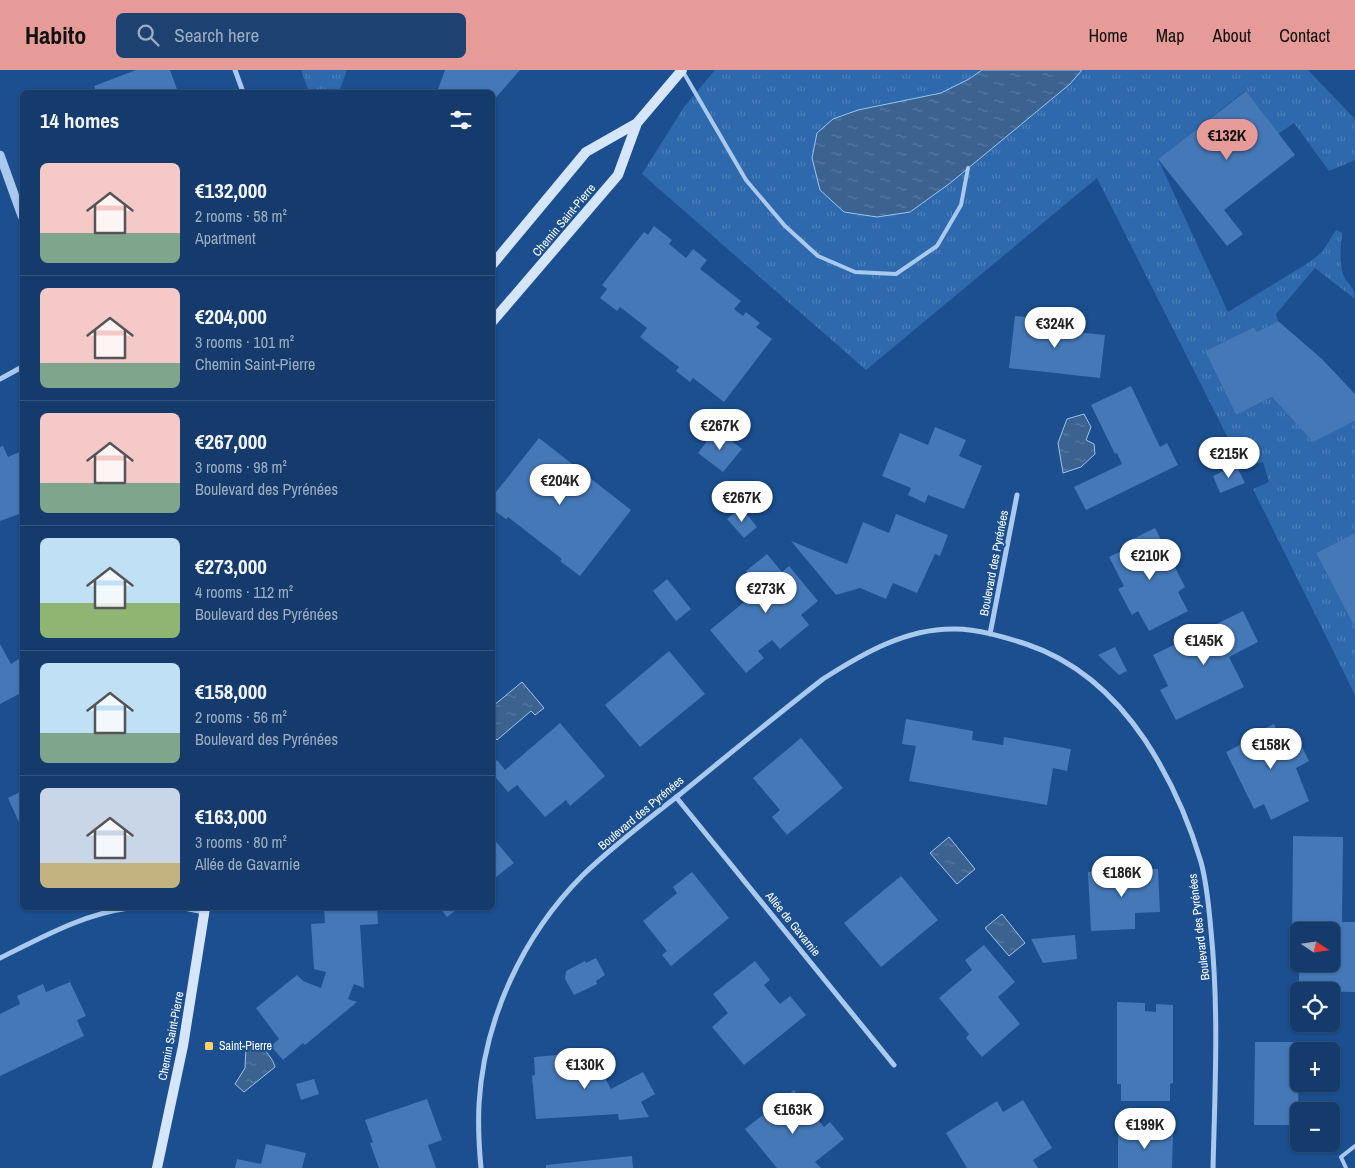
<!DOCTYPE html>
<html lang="en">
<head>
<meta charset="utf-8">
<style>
	:root { --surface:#143b6b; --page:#1d4271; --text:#f1f3f6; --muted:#9dadc1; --line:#33557e; --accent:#e69b98 }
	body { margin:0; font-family:"Archivo Narrow",sans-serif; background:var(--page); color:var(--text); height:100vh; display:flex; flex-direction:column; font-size:19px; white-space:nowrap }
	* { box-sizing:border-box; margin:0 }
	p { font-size:16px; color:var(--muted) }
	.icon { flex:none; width:28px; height:28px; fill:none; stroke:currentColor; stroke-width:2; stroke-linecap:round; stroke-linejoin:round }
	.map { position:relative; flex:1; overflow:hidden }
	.drawer { position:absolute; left:20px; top:20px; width:475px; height:820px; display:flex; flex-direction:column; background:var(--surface); border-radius:8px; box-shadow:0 1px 4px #0004,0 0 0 1px var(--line) }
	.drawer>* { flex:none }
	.needle { width:32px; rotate:103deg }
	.fabs { position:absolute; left:1290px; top:852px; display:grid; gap:10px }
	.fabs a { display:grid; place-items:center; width:50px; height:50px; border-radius:8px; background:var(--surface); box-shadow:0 1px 4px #0004,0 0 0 1px var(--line); font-size:25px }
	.price { position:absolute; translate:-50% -42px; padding:0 11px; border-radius:18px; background:#fff; color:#222; font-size:16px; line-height:32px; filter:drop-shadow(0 1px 2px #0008) }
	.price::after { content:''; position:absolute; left:50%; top:30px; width:15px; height:11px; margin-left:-8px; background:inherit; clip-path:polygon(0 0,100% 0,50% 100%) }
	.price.selected { background:var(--accent); color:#111 }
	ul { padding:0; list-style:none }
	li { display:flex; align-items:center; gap:15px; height:125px; padding:0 20px }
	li+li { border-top:1px solid var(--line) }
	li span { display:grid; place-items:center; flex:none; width:140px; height:100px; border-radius:8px; color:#555 }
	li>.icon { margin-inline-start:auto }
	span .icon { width:60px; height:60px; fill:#fffc; stroke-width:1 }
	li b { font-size:21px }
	h2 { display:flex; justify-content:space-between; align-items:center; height:60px; padding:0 20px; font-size:21px }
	header { display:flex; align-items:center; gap:30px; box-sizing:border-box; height:70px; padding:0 25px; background:var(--accent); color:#111 }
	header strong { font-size:24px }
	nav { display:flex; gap:28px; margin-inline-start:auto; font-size:18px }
	.search { width:350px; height:45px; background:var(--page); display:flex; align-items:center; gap:12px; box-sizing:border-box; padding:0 18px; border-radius:8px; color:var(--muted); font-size:19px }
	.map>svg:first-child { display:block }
</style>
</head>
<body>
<header>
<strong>Habito</strong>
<div class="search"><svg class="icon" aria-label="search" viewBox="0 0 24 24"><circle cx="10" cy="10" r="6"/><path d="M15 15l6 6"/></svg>Search here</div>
<nav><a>Home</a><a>Map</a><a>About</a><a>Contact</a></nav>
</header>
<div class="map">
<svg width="1355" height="1098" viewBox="0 0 1355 1098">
	<defs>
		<pattern id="grass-tufts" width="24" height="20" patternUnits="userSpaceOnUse" patternTransform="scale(1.25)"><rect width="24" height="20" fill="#2e69ad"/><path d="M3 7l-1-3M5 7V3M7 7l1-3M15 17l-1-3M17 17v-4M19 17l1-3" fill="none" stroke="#4d80b9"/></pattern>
		<pattern id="water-ripples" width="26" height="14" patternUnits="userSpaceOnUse" patternTransform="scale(1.25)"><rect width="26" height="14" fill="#3c6290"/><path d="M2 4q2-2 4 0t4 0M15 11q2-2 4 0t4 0" fill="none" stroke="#597aa1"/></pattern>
	</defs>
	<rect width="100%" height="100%" fill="#1b4f8f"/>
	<path fill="url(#grass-tufts)" d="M 301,0 L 347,0 L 339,22 L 309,22 Z
		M 715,0 L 1308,0 L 1355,49 L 1355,90 L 1329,101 L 1294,53 L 1278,64 L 1245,21 L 1158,89 L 1228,242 L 1308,193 L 1322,182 L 1336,160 L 1342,163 C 1341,176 1339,191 1343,204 C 1346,214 1355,215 1355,229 L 1315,198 L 1276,244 L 1278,251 L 1257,262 L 1254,257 L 1205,281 L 1236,345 L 1272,327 L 1313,371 L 1355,351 L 1355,463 L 1316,483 L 1355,558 L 1355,625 L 1253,419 L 1269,412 L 1263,392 L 1243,398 L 1097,108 L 866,300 L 642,104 L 684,37 Z"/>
	<path fill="url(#water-ripples)" stroke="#9cc4f0" d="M 982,0 L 1082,0 L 1070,14 L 949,114 L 910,142 L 877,147 L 844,142 L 820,120 L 812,88 L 817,63 L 833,49 L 858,40 L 941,23 L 969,9 Z
		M 1084,344 L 1091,357 L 1086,370 L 1094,374 L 1095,384 L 1081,397 L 1063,403 L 1058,373 L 1067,349 Z
		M 522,612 L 544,638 L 535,645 L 531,641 L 497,670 L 493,665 L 493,636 Z
		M 949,767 L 975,799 L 957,814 L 930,783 Z
		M 1002,844 L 1025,873 L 1009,886 L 985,858 Z
		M 250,970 C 259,971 273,988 275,997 L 244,1022 L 235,1014 L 245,998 L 246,977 Z"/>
	<path fill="#4478b7" d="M 136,0 L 170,0 L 178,22 L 96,22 L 94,16 Z
		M 445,0 L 520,0 L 492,32 L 492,22 L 437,22 Z
		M 1246,21 L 1295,85 L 1224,140 L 1243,164 L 1227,176 L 1158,89 Z
		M 654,156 L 672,170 L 669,174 L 686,188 L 693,179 L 707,190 L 700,199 L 741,231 L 734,239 L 743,246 L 746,242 L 760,253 L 756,257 L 772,269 L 724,332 L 693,308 L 690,312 L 676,301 L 679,297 L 640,267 L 647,258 L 620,237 L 617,241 L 600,228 L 607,219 L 602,215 L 644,162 L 648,165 Z
		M 1015,246 L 1066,252 L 1066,261 L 1105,265 L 1100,308 L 1009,298 Z
		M 1278,251 L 1322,289 L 1355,324 L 1355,351 L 1313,372 L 1272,327 L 1236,345 L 1205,281 L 1254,257 L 1257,262 Z
		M 1131,316 L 1160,377 L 1167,373 L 1178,395 L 1086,440 L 1074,417 L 1122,394 L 1117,383 L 1115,384 L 1091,335 Z
		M 935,357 L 966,370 L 959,386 L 982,396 L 964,439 L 928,425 L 925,433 L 908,425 L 911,418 L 882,406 L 900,363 L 928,375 Z
		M 716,359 L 742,379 L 723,402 L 698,383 Z
		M 539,368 L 631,440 L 580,506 L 560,491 L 562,489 L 508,447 L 506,449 L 492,439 L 492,427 Z
		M 3,376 L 8,387 L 22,381 L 22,443 L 0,451 L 0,377 Z
		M 1236,395 L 1245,413 L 1220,423 L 1213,406 Z
		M 741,437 L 757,457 L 744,468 L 727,449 Z
		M 896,444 L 948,465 L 940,486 L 935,484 L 917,523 L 893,513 L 886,529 L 860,518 L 836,525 L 791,471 L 847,494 L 863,452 L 889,463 Z
		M 1155,458 L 1185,517 L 1178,522 L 1188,541 L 1149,561 L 1138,541 L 1132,545 L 1118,519 L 1124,516 L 1109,487 L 1134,475 L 1131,470 Z
		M 1355,463 L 1355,558 L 1316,483 Z
		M 767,484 L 782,502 L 789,496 L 818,531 L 801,545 L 809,555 L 780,579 L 772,570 L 758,581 L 764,588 L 746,603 L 710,560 L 760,519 L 746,501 Z
		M 667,509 L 691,539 L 676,551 L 653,521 Z
		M 1243,541 L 1258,572 L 1229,587 L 1244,617 L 1176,650 L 1160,620 L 1168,616 L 1153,585 Z
		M 0,574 L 11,594 L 22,587 L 22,626 L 21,623 L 0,634 Z
		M 1115,577 L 1127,601 L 1119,605 L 1098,585 Z
		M 669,581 L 705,624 L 640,677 L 605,635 Z
		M 906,649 L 973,661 L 972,670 L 1003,675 L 1004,667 L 1071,679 L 1067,701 L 1053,698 L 1047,735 L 909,711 L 916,676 L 902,674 Z
		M 560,653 L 605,706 L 570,736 L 566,730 L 545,747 L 517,715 L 508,722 L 492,703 L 492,695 L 497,690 L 505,700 Z
		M 1274,654 L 1279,665 L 1293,658 L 1309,691 L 1296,698 L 1309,731 L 1271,750 L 1264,734 L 1254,739 L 1226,682 L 1250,670 L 1248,666 Z
		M 801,668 L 843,718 L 787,765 L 772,747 L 780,740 L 753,708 Z
		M 22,721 L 22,759 L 8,728 Z
		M 1293,766 L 1343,767 L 1342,852 L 1355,852 L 1355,922 L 1299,921 L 1299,894 L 1331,894 L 1331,861 L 1299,861 L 1299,871 L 1292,872 Z
		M 492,767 L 514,793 L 496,807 L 494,805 L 492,807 Z
		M 1158,799 L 1160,842 L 1135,843 L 1135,859 L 1091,861 L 1088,802 Z
		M 692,802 L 729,848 L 671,896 L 662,885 L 667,881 L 643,851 L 677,823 L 673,817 Z
		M 901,806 L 938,850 L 881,897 L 844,853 Z
		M 324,838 L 377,838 L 378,854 L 360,855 L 364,918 L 354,914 L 348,929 L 357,932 L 305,975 L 303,973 L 283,990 L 271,976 L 279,969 L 256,938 L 297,905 L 303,911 L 321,918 L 326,902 L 314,899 L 311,854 L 325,853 Z
		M 440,838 L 459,838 L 447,847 Z
		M 1075,865 L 1077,889 L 1043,893 L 1031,869 Z
		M 984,875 L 1015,912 L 998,927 L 1020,954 L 982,987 L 966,968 L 969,964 L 939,928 L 972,900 L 965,890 Z
		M 596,888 L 605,905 L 596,911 L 597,914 L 574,925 L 565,909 L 566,901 L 585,891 L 586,893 Z
		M 755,891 L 770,910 L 764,915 L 780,934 L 790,926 L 806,945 L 744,995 L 712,957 L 728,943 L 713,924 Z
		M 70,912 L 86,946 L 77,950 L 84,966 L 0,1006 L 0,944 L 20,934 L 17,926 L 43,914 L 46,922 Z
		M 1117,932 L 1145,933 L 1145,941 L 1156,942 L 1156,934 L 1173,935 L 1173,1013 L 1170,1014 L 1170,1031 L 1121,1031 L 1121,1014 L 1117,1014 Z
		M 1255,972 L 1299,972 L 1298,1055 L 1254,1055 Z
		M 591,982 L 611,1019 L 643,1002 L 655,1024 L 641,1032 L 649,1047 L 619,1050 L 618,1044 L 536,1049 L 532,1006 L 535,1005 L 534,987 Z
		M 314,1009 L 319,1024 L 301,1030 L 296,1014 Z
		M 794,1020 L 824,1057 L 830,1052 L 844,1069 L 815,1092 L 821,1098 L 777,1098 L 745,1059 Z
		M 427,1029 L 442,1070 L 428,1075 L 436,1098 L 379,1098 L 370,1073 L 373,1072 L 365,1050 Z
		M 1023,1030 L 1052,1078 L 1033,1090 L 1038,1098 L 967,1098 L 946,1063 L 997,1031 L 1003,1042 Z
		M 1118,1062 L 1173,1062 L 1172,1098 L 1118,1098 Z
		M 266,1074 L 306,1083 L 302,1098 L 235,1098 L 237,1089 L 261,1094 Z
		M 632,1086 L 633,1098 L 546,1098 L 546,1095 Z"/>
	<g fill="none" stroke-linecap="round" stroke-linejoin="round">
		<path stroke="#a9c9ee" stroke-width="4" d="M 682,0 L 746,110 L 785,156 L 818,186 L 855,202 L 896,204 L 937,176 L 961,135 L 968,98
			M 1346,1098 L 1341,1087 L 1355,1076"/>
		<path stroke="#a9c9ee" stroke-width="5" d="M 235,0 L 243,22
			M 0,309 L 22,297
			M 990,564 L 1017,425
			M 676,727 L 894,995
			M 184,838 L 204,842
			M 0,888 C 41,868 83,844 129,838
			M 481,1098 C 479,1077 478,1055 479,1034 C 484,949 523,865 583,805 C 613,776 646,751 679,725 C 727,686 774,647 823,609 C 862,584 906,558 955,559 C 978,559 1004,567 1026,574 C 1077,591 1116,627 1145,670 C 1170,708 1188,748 1201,792 C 1207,814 1209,838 1211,861 C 1219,940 1215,1019 1213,1098"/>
		<path stroke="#a9c9ee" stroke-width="9" d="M 0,85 L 22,146"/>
		<path stroke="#d6e6fa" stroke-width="10" d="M 492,195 L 586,82 L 637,53 L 682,0
			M 492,252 L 618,105 L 637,53
			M 157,1098 L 183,976 L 205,838"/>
	</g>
	<rect fill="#ffd166" stroke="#1b4f8f" stroke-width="2" x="204" y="971" width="10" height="10" rx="2.5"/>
	<g text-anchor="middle" stroke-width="4" stroke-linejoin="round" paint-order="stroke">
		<g font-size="12" fill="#fff" stroke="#1b4f8f">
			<text transform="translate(564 150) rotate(-50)" y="4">Chemin Saint-Pierre</text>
			<text transform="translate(994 493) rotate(-79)" y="4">Boulevard des Pyrénées</text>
			<text transform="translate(641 743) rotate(-40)" y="4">Boulevard des Pyrénées</text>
			<text transform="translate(793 854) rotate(51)" y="4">Allée de Gavarnie</text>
			<text transform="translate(1199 857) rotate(-97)" y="4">Boulevard des Pyrénées</text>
			<text transform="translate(171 966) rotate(-79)" y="4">Chemin Saint-Pierre</text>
		</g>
		<g font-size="12" fill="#fff" stroke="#1b4f8f" text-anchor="start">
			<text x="219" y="980">Saint-Pierre</text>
		</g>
	</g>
</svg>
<div class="fabs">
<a><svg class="needle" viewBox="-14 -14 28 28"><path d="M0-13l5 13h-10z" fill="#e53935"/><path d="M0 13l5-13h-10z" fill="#9dadc1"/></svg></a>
<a><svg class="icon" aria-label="locate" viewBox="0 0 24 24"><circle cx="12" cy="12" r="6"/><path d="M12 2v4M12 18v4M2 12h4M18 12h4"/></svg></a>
<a>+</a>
<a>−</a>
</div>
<b class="price selected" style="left:1227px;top:91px">€132K</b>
<b class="price" style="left:1055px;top:279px">€324K</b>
<b class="price" style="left:720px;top:381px">€267K</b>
<b class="price" style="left:1229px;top:409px">€215K</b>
<b class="price" style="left:560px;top:436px">€204K</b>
<b class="price" style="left:742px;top:453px">€267K</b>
<b class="price" style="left:1150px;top:511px">€210K</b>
<b class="price" style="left:766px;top:544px">€273K</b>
<b class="price" style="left:1204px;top:596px">€145K</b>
<b class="price" style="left:1271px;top:700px">€158K</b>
<b class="price" style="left:1122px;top:828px">€186K</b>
<b class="price" style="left:585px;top:1020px">€130K</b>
<b class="price" style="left:793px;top:1065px">€163K</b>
<b class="price" style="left:1145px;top:1080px">€199K</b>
<section class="drawer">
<h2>14 homes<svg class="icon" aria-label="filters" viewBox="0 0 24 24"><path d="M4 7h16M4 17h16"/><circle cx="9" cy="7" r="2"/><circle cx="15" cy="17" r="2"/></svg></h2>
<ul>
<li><span style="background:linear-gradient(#f6c9c9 70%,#7fa58c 0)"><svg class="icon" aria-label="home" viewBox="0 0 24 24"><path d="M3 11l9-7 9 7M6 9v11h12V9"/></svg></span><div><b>€132,000</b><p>2 rooms · 58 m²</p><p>Apartment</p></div></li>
<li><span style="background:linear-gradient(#f6c9c9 75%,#7fa58c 0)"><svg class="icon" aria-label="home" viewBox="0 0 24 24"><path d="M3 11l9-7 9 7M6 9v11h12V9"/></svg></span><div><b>€204,000</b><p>3 rooms · 101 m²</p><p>Chemin Saint-Pierre</p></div></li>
<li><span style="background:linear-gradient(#f6c9c9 70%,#7fa58c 0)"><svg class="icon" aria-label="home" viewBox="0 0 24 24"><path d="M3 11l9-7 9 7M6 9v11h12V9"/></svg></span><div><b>€267,000</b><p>3 rooms · 98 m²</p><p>Boulevard des Pyrénées</p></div></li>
<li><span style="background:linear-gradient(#bfe0f5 65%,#8fb573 0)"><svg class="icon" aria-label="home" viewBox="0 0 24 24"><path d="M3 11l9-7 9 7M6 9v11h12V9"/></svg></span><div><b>€273,000</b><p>4 rooms · 112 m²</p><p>Boulevard des Pyrénées</p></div></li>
<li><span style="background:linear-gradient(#bfe0f5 70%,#7fa58c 0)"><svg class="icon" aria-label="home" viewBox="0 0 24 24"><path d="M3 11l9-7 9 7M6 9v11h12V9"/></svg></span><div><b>€158,000</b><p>2 rooms · 56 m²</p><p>Boulevard des Pyrénées</p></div></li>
<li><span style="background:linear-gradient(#c9d6e8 75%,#c2b280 0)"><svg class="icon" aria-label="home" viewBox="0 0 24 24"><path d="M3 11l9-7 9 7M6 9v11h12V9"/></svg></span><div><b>€163,000</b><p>3 rooms · 80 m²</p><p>Allée de Gavarnie</p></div></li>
</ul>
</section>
</div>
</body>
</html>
